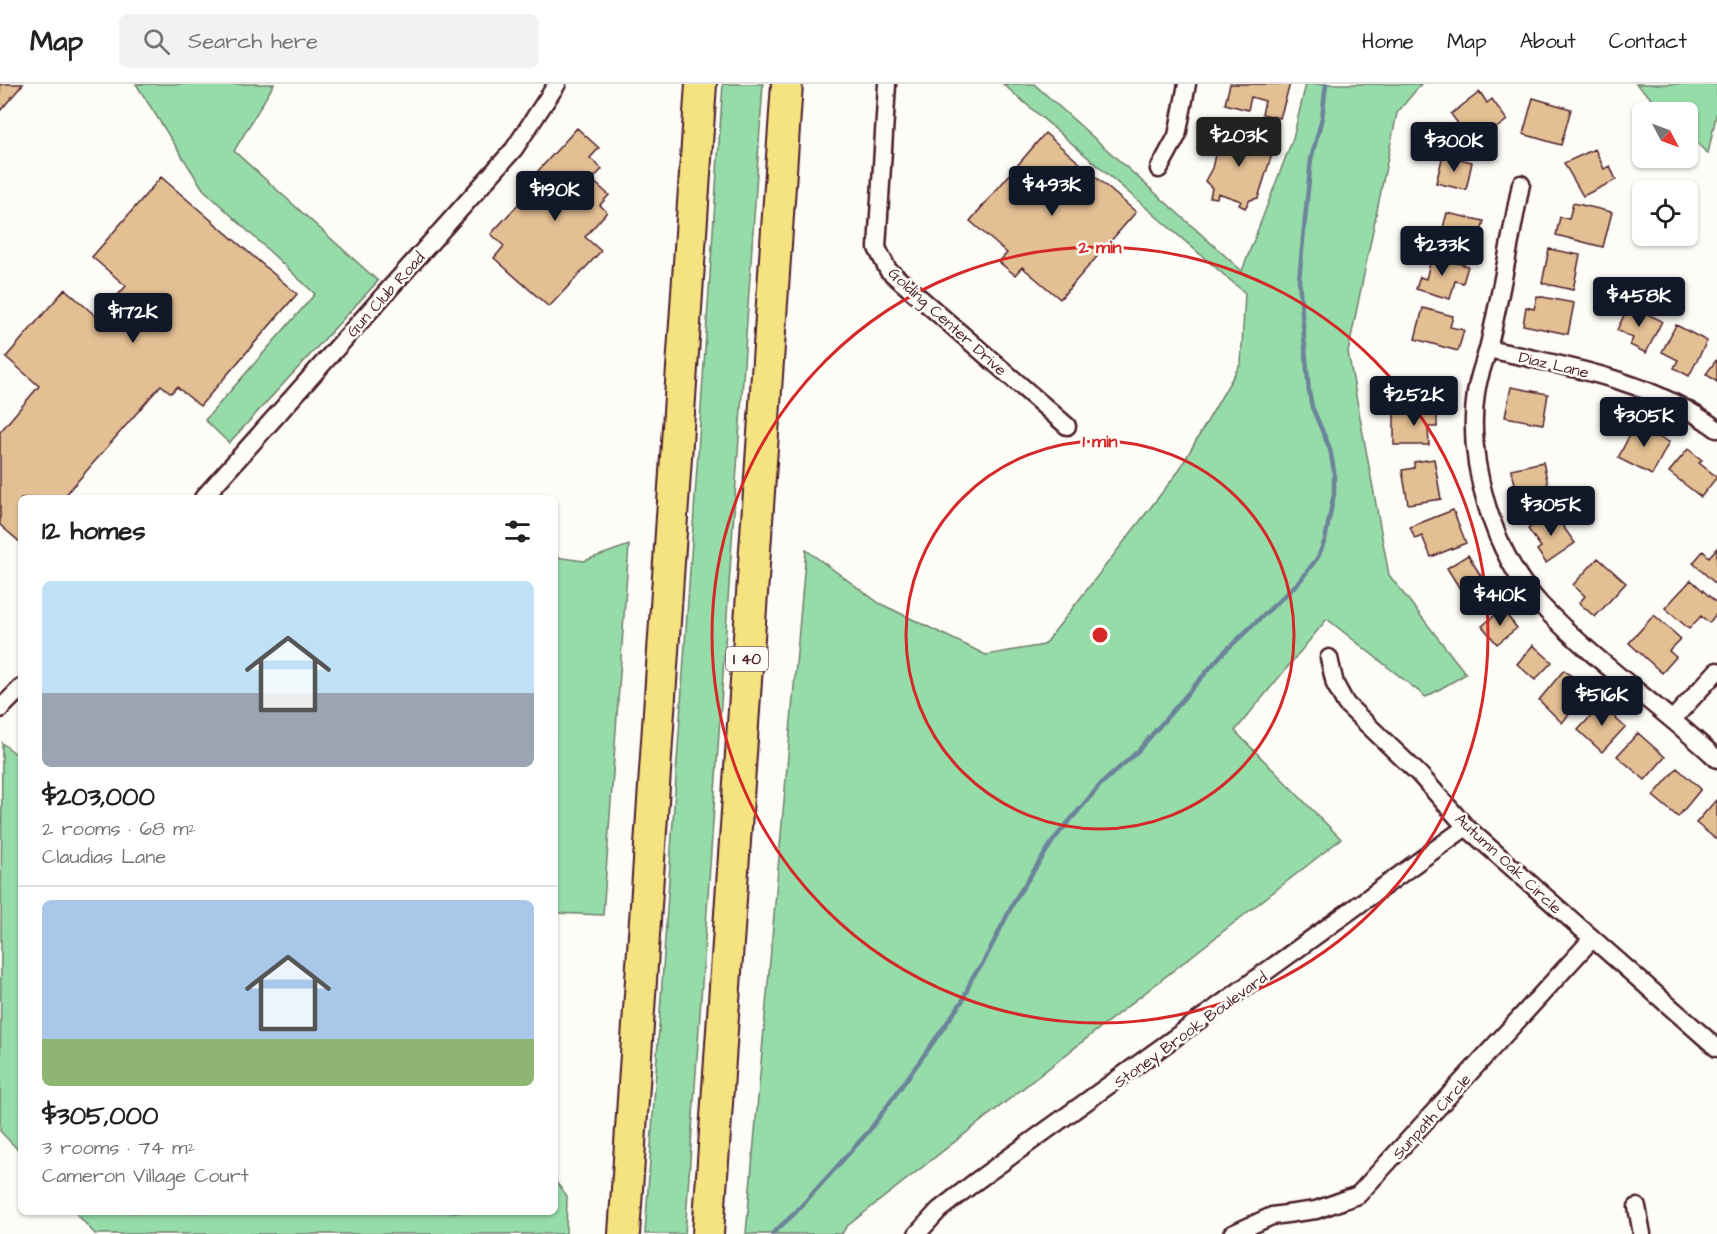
<!DOCTYPE html>
<html lang="en">
<head>
<meta charset="utf-8">
<style>
	:root { --surface:#fff; --page:#f2f2f2; --text:#222; --muted:#767676; --line:#e0e0e0; --accent:#111827 }
	body { margin:0; font-family:"Architects Daughter",sans-serif; background:var(--page); color:var(--text); height:100vh; display:flex; flex-direction:column; font-size:22px; white-space:nowrap }
	* { box-sizing:border-box; margin:0 }
	p { font-size:20px; color:var(--muted) }
	.icon { flex:none; width:33px; height:33px; fill:none; stroke:currentColor; stroke-width:2; stroke-linecap:round; stroke-linejoin:round }
	.map { position:relative; flex:1; overflow:hidden }
	.details { position:absolute; left:18px; top:411px; width:540px; height:720px; display:flex; flex-direction:column; background:var(--surface); border-radius:9px; box-shadow:0 2px 4px #0004 }
	.details>* { flex:none }
	.needle { width:39px; rotate:131deg }
	.controls { position:absolute; left:1632px; top:18px; display:grid; gap:12px }
	.controls a { display:grid; place-items:center; width:66px; height:66px; border-radius:9px; background:var(--surface); box-shadow:0 2px 4px #0004; font-size:30px }
	.price { position:absolute; translate:-50% -51px; padding:0 14px; border-radius:6px; background:var(--accent); color:#fff; font-size:20px; line-height:39px; filter:drop-shadow(0 2px 3px #0008) }
	.price::after { content:''; position:absolute; left:50%; top:36px; width:18px; height:14px; margin-left:-9px; background:inherit; clip-path:polygon(0 0,100% 0,50% 100%) }
	.price.active { background:#222; color:#fff }
	ul { padding:0; list-style:none }
	li { display:grid; align-content:center; gap:12px; height:318px; padding:0 24px }
	li+li { border-top:2px solid var(--line) }
	li span { display:grid; place-items:center; height:186px; border-radius:9px; color:#555 }
	li>.icon { margin-inline-start:auto }
	span .icon { width:108px; height:108px; fill:#fffc; stroke-width:1 }
	li b { font-size:26px }
	h2 { display:flex; justify-content:space-between; align-items:center; height:72px; padding:0 24px; font-size:26px }
	header { display:flex; align-items:center; gap:36px; box-sizing:border-box; height:84px; padding:0 30px; background:var(--surface); border-bottom:2px solid var(--line) }
	header strong { font-size:28px }
	nav { display:flex; gap:33px; margin-inline-start:auto; font-size:21px }
	.search { width:420px; height:54px; background:var(--page); display:flex; align-items:center; gap:15px; box-sizing:border-box; padding:0 21px; border-radius:9px; color:var(--muted); font-size:22px }
	.map>svg:first-child { display:block }
</style>
</head>
<body>
<header>
<strong>Map</strong>
<div class="search"><svg class="icon" aria-label="search" viewBox="0 0 24 24"><circle cx="10" cy="10" r="6"/><path d="M15 15l6 6"/></svg>Search here</div>
<nav><a>Home</a><a>Map</a><a>About</a><a>Contact</a></nav>
</header>
<div class="map">
<svg width="1717" height="1150" viewBox="0 0 1717 1150">
	<rect width="100%" height="100%" fill="#fdfcf7"/>
	<filter id="ink" filterUnits="userSpaceOnUse"><feTurbulence type="fractalNoise" baseFrequency=".0167" numOctaves="2"/><feDisplacementMap in="SourceGraphic" scale="12" xChannelSelector="R" yChannelSelector="G"/><feConvolveMatrix kernelMatrix="1 2 1 2 8 2 1 2 1" color-interpolation-filters="sRGB"/></filter>
	<g filter="url(#ink)">
		<path fill="#96dca9" stroke="#707e6a" stroke-width="1.5" d="M 136,0 L 274,0 L 234,67 L 378,197 L 229,359 L 205,336 L 315,210 L 203,105 Z
			M 723,0 L 763,0 L 685,1150 L 645,1150 Z
			M 1003,0 L 1034,0 L 1242,187 L 1293,54 L 1306,0 L 1421,0 L 1397,29 L 1348,268 L 1389,491 L 1466,590 L 1426,613 L 1327,535 L 1235,647 L 1341,755 L 846,1143 L 842,1150 L 746,1150 L 806,466 L 879,519 L 986,571 L 1044,561 L 1178,388 L 1241,279 L 1245,209 Z
			M 1636,0 L 1717,0 L 1717,27 L 1708,70 L 1688,50 L 1688,28 L 1666,28 Z
			M 629,461 L 603,831 L 555,829 L 555,473 L 584,477 Z
			M 2,659 L 21,674 L 21,1069 L 0,1047 Z
			M 555,1097 L 567,1112 L 566,1150 L 95,1150 L 75,1128 L 555,1128 Z"/>
		<g fill="none" stroke-linecap="round" stroke-linejoin="round">
			<path stroke="#6c849a" stroke-width="4.5" d="M 772,1150 L 795,1129 L 869,1047 L 922,974 L 963,916 L 972,894 L 983,879 L 1016,814 L 1055,754 L 1101,700 L 1137,668 L 1222,570 L 1300,497 L 1318,473 L 1325,456 L 1334,410 L 1334,387 L 1330,365 L 1312,323 L 1309,308 L 1299,196 L 1311,75 L 1322,34 L 1326,0"/>
		</g>
		<path fill="#e3bf94" stroke="#4a1f2b" stroke-width="1.5" d="M 0,0 L 23,0 L 0,27 Z
			M 1230,0 L 1290,0 L 1280,34 L 1262,30 L 1265,17 L 1251,13 L 1248,26 L 1225,20 Z
			M 1480,8 L 1487,19 L 1492,15 L 1507,36 L 1491,48 L 1487,42 L 1469,55 L 1451,30 Z
			M 1533,14 L 1571,25 L 1561,61 L 1523,50 Z
			M 1232,43 L 1238,45 L 1236,51 L 1259,58 L 1261,52 L 1268,55 L 1266,64 L 1272,70 L 1258,114 L 1250,116 L 1245,124 L 1239,121 L 1241,117 L 1218,109 L 1217,114 L 1210,113 L 1212,104 L 1205,97 L 1212,84 L 1219,53 L 1228,52 Z
			M 577,44 L 599,64 L 590,74 L 602,85 L 592,96 L 609,111 L 600,121 L 607,128 L 585,153 L 601,167 L 549,223 L 494,174 L 504,162 L 491,150 L 532,105 L 550,123 L 557,115 L 542,102 L 538,107 L 528,98 Z
			M 1045,49 L 1136,128 L 1060,215 L 1022,183 L 1015,191 L 999,178 L 1007,169 L 970,137 Z
			M 1595,65 L 1604,85 L 1610,82 L 1616,96 L 1583,112 L 1564,79 Z
			M 1443,71 L 1472,78 L 1466,106 L 1436,99 Z
			M 161,93 L 297,210 L 200,322 L 177,303 L 171,309 L 161,301 L 63,414 L 21,414 L 21,459 L 0,441 L 0,348 L 39,302 L 6,273 L 65,205 L 98,234 L 126,202 L 92,173 Z
			M 1573,119 L 1612,128 L 1603,163 L 1556,151 L 1560,133 L 1569,135 Z
			M 1447,129 L 1484,137 L 1479,156 L 1469,154 L 1465,168 L 1438,162 Z
			M 1549,165 L 1580,171 L 1573,206 L 1542,199 Z
			M 1432,172 L 1468,182 L 1463,199 L 1455,197 L 1450,215 L 1416,205 L 1420,193 L 1426,195 Z
			M 1537,212 L 1574,219 L 1568,250 L 1523,241 L 1526,223 L 1534,225 Z
			M 1629,221 L 1662,237 L 1646,269 L 1630,261 L 1633,254 L 1617,246 Z
			M 1423,224 L 1453,232 L 1450,243 L 1464,246 L 1458,267 L 1415,255 Z
			M 1676,241 L 1707,257 L 1689,292 L 1674,284 L 1678,276 L 1662,268 Z
			M 1717,275 L 1717,298 L 1706,290 Z
			M 1511,303 L 1548,310 L 1543,340 L 1505,333 Z
			M 1394,326 L 1437,326 L 1437,343 L 1428,343 L 1429,361 L 1394,361 Z
			M 1638,335 L 1656,344 L 1653,350 L 1669,358 L 1652,391 L 1618,374 Z
			M 1688,365 L 1702,376 L 1699,379 L 1717,393 L 1701,413 L 1669,388 Z
			M 1434,375 L 1441,415 L 1408,420 L 1402,386 L 1414,384 L 1414,378 Z
			M 1543,378 L 1552,418 L 1522,425 L 1511,385 Z
			M 1453,426 L 1466,459 L 1431,473 L 1422,452 L 1415,455 L 1410,443 Z
			M 1552,427 L 1575,459 L 1546,479 L 1537,466 L 1541,463 L 1528,445 Z
			M 1717,464 L 1717,501 L 1693,479 L 1703,467 L 1709,473 Z
			M 1468,471 L 1481,492 L 1460,505 L 1447,484 Z
			M 1598,474 L 1626,499 L 1595,533 L 1579,519 L 1585,512 L 1573,501 Z
			M 1691,496 L 1717,519 L 1717,529 L 1709,539 L 1701,532 L 1689,545 L 1665,524 Z
			M 1502,525 L 1517,544 L 1497,560 L 1482,542 Z
			M 1654,531 L 1681,555 L 1669,567 L 1676,573 L 1662,589 L 1629,559 Z
			M 1533,561 L 1552,578 L 1535,596 L 1517,580 Z
			M 1564,586 L 1589,606 L 1562,639 L 1539,616 Z
			M 1604,618 L 1618,630 L 1615,634 L 1625,643 L 1602,668 L 1578,646 Z
			M 1638,649 L 1665,673 L 1645,696 L 1617,672 Z
			M 1677,684 L 1701,705 L 1678,733 L 1653,712 Z
			M 1716,716 L 1717,717 L 1717,756 L 1696,739 Z"/>
		<g fill="none" stroke-linecap="round" stroke-linejoin="round">
			<g stroke="#4a1f2b" stroke-width="21">
				<path id="minor" d="M 887,0 L 877,164 L 888,186 L 1067,342
					M 1159,85 L 1177,52 L 1187,0
					M 1521,100 C 1510,155 1501,211 1488,265 C 1484,279 1478,294 1476,309 C 1466,377 1493,469 1540,520 C 1594,577 1660,622 1717,675
					M 1488,265 C 1566,282 1651,296 1717,345
					M 203,414 L 514,65 L 557,0
					M 1329,574 L 1335,600 L 1346,620 L 1420,691 L 1466,743 L 1717,964
					M 0,625 L 21,604
					M 1673,635 L 1717,587
					M 1637,1123 L 1642,1150
					M 917,1150 L 939,1126 L 975,1098 L 1466,743
					M 1232,1150 L 1272,1132 L 1316,1126 L 1358,1111 L 1592,855"/>
			</g>
			<g stroke="#4a1f2b" stroke-width="34">
				<path id="motorway" d="M 624,1150 L 701,0
					M 708,1150 L 787,0"/>
			</g>
			<use href="#minor" stroke="#fdfcf7" stroke-width="16"/>
			<use href="#motorway" stroke="#f5e382" stroke-width="30"/>
		</g>
	</g>
	<g fill="none" stroke="#d62828" stroke-width="3">
		<circle cx="1100" cy="551" r="194"/>
		<circle cx="1100" cy="551" r="388"/>
	</g>
	<g text-anchor="middle" stroke-width="5" stroke-linejoin="round" paint-order="stroke">
		<rect fill="#fdfcf7" stroke="#806168" stroke-width="1.5" x="726" y="563" width="42" height="24" rx="4.5"/>
		<g font-size="15" font-weight="bold" fill="#4a1f2b">
			<text x="747" y="580">I 40</text>
		</g>
		<g font-size="16" fill="#4a1f2b" stroke="#fdfcf7">
			<text transform="translate(385 210) rotate(-48)" y="6">Gun Club Road</text>
			<text transform="translate(948 237) rotate(42)" y="6">Golding Center Drive</text>
			<text transform="translate(1554 280) rotate(13)" y="6">Diaz Lane</text>
			<text transform="translate(1509 779) rotate(43)" y="6">Autumn Oak Circle</text>
			<text transform="translate(1190 945) rotate(-36)" y="6">Stoney Brook Boulevard</text>
			<text transform="translate(1431 1032) rotate(-48)" y="6">Sunpath Circle</text>
		</g>
	</g>
	<circle cx="1100" cy="551" r="9" fill="#d62828" stroke="#fdfcf7" stroke-width="3"/>
	<g font-size="18" text-anchor="middle" font-weight="bold" fill="#d62828" stroke="#fdfcf7" stroke-width="5" stroke-linejoin="round" paint-order="stroke">
		<text x="1100" y="169">2 min</text>
		<text x="1100" y="363">1 min</text>
	</g>
</svg>
<div class="controls">
<a><svg class="needle" viewBox="-14 -14 28 28"><path d="M0-13l5 13h-10z" fill="#e53935"/><path d="M0 13l5-13h-10z" fill="#767676"/></svg></a>
<a><svg class="icon" aria-label="locate" viewBox="0 0 24 24"><circle cx="12" cy="12" r="6"/><path d="M12 2v4M12 18v4M2 12h4M18 12h4"/></svg></a>
</div>
<b class="price active" style="left:1239px;top:84px">$203K</b>
<b class="price" style="left:1454px;top:89px">$300K</b>
<b class="price" style="left:1052px;top:133px">$493K</b>
<b class="price" style="left:555px;top:138px">$190K</b>
<b class="price" style="left:1442px;top:193px">$233K</b>
<b class="price" style="left:1639px;top:244px">$458K</b>
<b class="price" style="left:133px;top:260px">$172K</b>
<b class="price" style="left:1414px;top:343px">$252K</b>
<b class="price" style="left:1644px;top:364px">$305K</b>
<b class="price" style="left:1551px;top:453px">$305K</b>
<b class="price" style="left:1500px;top:543px">$410K</b>
<b class="price" style="left:1602px;top:643px">$516K</b>
<section class="details">
<h2>12 homes<svg class="icon" aria-label="filters" viewBox="0 0 24 24"><path d="M4 7h16M4 17h16"/><circle cx="9" cy="7" r="2"/><circle cx="15" cy="17" r="2"/></svg></h2>
<ul>
<li><span style="background:linear-gradient(#bfe0f5 60%,#9aa5b1 0)"><svg class="icon" aria-label="home" viewBox="0 0 24 24"><path d="M3 11l9-7 9 7M6 9v11h12V9"/></svg></span><div><b>$203,000</b><p>2 rooms · 68 m²</p><p>Claudias Lane</p></div></li>
<li><span style="background:linear-gradient(#a9c7e8 75%,#8fb573 0)"><svg class="icon" aria-label="home" viewBox="0 0 24 24"><path d="M3 11l9-7 9 7M6 9v11h12V9"/></svg></span><div><b>$305,000</b><p>3 rooms · 74 m²</p><p>Cameron Village Court</p></div></li>
</ul>
</section>
</div>
</body>
</html>
